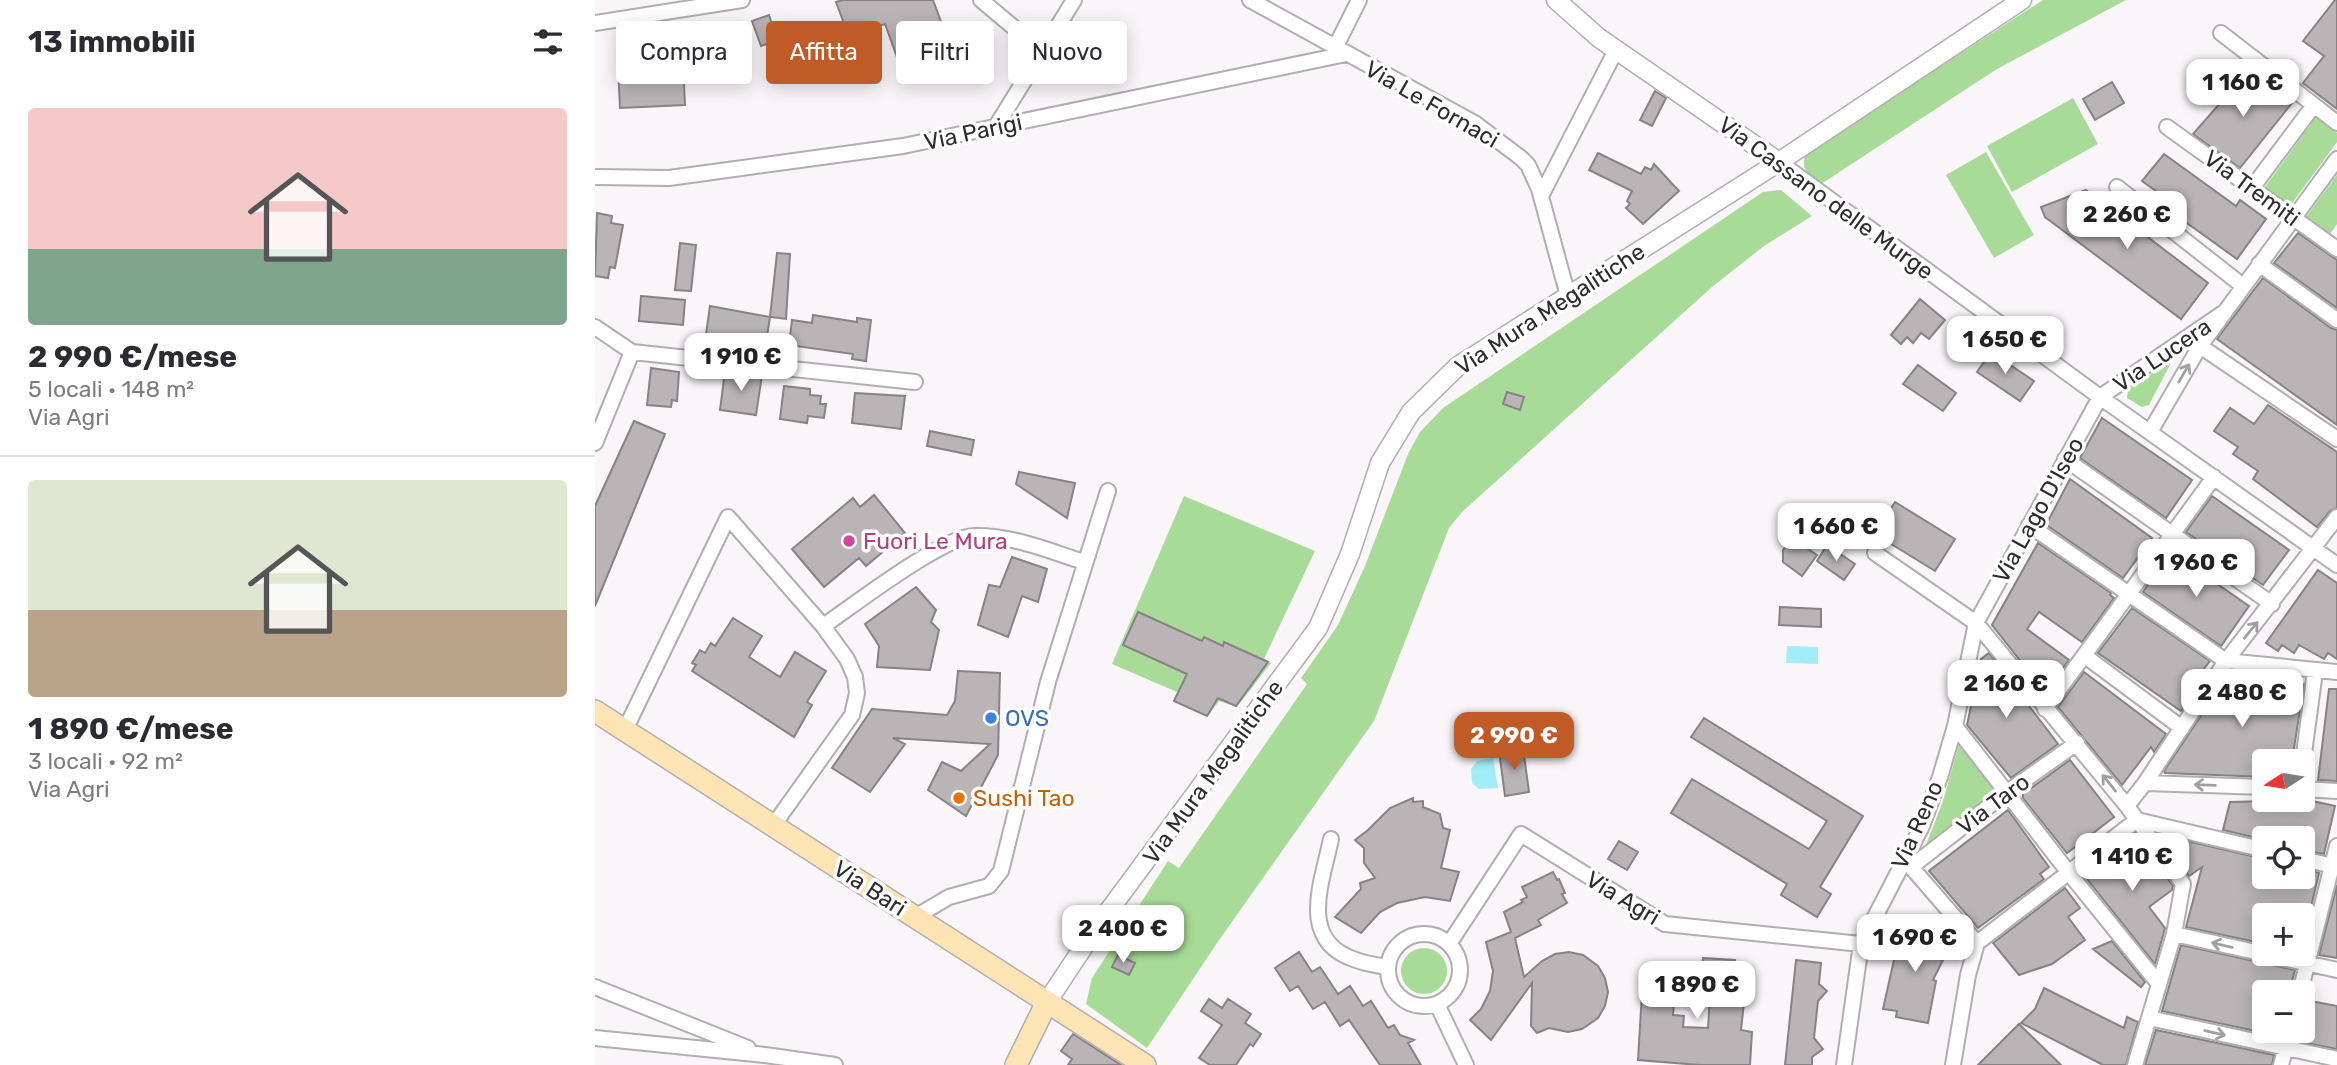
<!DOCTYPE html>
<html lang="it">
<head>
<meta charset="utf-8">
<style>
	:root { --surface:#fff; --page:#f7f7f7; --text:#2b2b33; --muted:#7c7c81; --line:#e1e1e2; --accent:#c05b28 }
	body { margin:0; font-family:Rubik,sans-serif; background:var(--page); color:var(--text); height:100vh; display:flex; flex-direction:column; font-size:26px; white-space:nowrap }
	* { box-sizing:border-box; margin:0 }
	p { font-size:23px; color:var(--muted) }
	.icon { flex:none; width:38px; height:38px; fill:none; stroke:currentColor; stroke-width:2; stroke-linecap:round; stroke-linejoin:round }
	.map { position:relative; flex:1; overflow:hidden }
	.sheet { display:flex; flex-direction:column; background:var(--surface); width:595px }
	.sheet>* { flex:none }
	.hud { position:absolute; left:21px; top:21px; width:665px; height:63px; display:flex; gap:14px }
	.needle { width:46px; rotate:258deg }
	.fabs { position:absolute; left:1657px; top:749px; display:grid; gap:14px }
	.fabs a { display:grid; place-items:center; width:63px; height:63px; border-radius:7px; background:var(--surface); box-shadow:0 4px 18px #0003; font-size:35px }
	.price { position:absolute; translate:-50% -60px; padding:0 16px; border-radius:14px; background:#fff; color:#222; font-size:23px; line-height:46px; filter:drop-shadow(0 2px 4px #0008) }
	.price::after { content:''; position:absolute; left:50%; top:42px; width:21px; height:16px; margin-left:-10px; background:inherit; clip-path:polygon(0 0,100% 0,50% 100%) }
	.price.active { background:var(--accent); color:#fff }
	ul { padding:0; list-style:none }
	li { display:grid; align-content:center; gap:14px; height:371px; padding:0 28px }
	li+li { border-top:2px solid var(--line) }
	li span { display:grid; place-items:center; height:217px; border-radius:7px; color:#555 }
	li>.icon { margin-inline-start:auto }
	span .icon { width:126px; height:126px; fill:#fffc; stroke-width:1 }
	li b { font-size:30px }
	h2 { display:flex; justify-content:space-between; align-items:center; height:84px; padding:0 28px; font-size:30px }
	.tag { padding:0 24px; border-radius:7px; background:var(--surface); box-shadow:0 4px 18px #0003; font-size:24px; line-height:63px }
	.tag.active { background:var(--accent); color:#fff }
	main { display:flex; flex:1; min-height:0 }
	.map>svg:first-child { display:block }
</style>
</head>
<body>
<main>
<section class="sheet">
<h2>13 immobili<svg class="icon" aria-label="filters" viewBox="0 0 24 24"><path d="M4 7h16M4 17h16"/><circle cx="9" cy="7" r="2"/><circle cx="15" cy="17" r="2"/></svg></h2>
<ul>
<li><span style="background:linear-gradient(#f6c9c9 65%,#7fa58c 0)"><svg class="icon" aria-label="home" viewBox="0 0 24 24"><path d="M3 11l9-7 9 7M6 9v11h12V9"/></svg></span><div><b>2 990 €/mese</b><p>5 locali · 148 m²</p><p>Via Agri</p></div></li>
<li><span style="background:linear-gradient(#dfe7d0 60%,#b9a48a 0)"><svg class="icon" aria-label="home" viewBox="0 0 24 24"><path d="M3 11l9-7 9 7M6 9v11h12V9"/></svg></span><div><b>1 890 €/mese</b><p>3 locali · 92 m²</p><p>Via Agri</p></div></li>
</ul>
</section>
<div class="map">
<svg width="1742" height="1065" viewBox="0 0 1742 1065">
	<rect width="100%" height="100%" fill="#f9f5f9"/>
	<path fill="#a9db98" d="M 1448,0 L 1531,0 L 1402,69 L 1226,184 C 1215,174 1204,170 1211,154 Z
		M 1478,98 L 1503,144 L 1417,192 L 1392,146 Z
		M 1721,117 L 1742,133 L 1742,142 L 1695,206 L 1670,187 Z
		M 1391,152 L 1439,235 L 1399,258 L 1351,175 Z
		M 1742,175 L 1742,224 L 1735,234 L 1711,217 Z
		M 1186,190 L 1217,216 L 1169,246 L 1117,287 L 867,512 L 854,528 L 779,721 L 622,943 L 552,1048 L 491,1004 L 497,978 L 573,861 L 584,868 L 712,684 L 706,678 L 743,625 L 770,566 L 813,454 L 825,432 L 848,408 L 1168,192 Z
		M 1578,359 L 1554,405 L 1547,407 L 1532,398 L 1533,389 Z
		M 589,496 L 720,551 L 669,659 L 676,663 L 642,707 L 624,701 L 613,716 L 578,701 L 582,692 L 517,664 Z
		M 1364,745 L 1401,793 L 1329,850 L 1348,801 Z
		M806 971a23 23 0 1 1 46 0a23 23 0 1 1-46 0Z"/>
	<path fill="#a2edf8" d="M 1192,646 L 1223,647 L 1223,664 L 1191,663 Z
		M 898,758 L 903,788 L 884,789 L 877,783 L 876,769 L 882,761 Z"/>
	<path fill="#bab4b6" stroke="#878283" stroke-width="2" d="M 248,0 L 338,0 L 351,35 L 358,33 L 368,58 L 343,72 L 310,79 L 290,24 L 254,37 L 241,2 Z
		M 1740,0 L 1742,0 L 1742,109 L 1708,83 L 1729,56 L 1708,41 Z
		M 174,15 L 182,40 L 166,46 L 157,21 Z
		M 87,43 L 90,105 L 25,108 L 22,46 Z
		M 1654,70 L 1697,103 L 1645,168 L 1598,134 Z
		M 1517,82 L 1529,103 L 1500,120 L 1488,99 Z
		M 1060,91 L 1071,98 L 1057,126 L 1045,120 Z
		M 1003,153 L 1046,174 L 1050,167 L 1056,170 L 1059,164 L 1084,191 L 1048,224 L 1031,208 L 1035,204 L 1032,201 L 1037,191 L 994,170 Z
		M 1569,154 L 1641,206 L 1645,200 L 1671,219 L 1642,259 L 1564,203 L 1568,196 L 1547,181 Z
		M 1491,190 L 1613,283 L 1586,319 L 1450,217 L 1446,207 Z
		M 2,213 L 17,216 L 16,223 L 28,225 L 20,268 L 15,267 L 13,278 L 0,276 Z
		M 1703,233 L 1742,260 L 1742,308 L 1679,263 Z
		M 85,243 L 101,245 L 96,291 L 80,290 Z
		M 182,253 L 195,254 L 191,319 L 175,317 Z
		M 1668,278 L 1736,328 L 1742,330 L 1742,425 L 1622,339 Z
		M 46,296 L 90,300 L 88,325 L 44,321 Z
		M 1325,299 L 1350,320 L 1334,339 L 1326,333 L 1318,343 L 1312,337 L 1306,344 L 1296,335 Z
		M 115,306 L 175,317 L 169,356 L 151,354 L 153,346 L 110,341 Z
		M 218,315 L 262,322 L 262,318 L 276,320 L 271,361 L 257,359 L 258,354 L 194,345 L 197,320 L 217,323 Z
		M 1396,352 L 1439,381 L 1425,401 L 1382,372 Z
		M 1323,365 L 1361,393 L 1348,411 L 1308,384 Z
		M 56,368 L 84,372 L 82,401 L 77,400 L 76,407 L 52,405 Z
		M 130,371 L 167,375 L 161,415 L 125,410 Z
		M 189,386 L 215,389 L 215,395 L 226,396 L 225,404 L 231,404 L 229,418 L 213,416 L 212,423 L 185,419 Z
		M 912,392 L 929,397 L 925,410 L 908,404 Z
		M 260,393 L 310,396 L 306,429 L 257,423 Z
		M 1673,405 L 1742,452 L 1742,508 L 1735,511 L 1722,527 L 1658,479 L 1663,471 L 1638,454 L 1643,447 L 1619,431 L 1635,408 L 1659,424 Z
		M 1507,418 L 1597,480 L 1571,518 L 1485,458 Z
		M 39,421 L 70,434 L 0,606 L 0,506 Z
		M 335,431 L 379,440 L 376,455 L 332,446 Z
		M 424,472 L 480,483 L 472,518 L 421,484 Z
		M 1475,479 L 1557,538 L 1528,578 L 1453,526 L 1452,523 Z
		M 279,495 L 310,533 L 271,566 L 264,558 L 229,587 L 197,549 L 258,498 L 265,507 Z
		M 1617,496 L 1694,550 L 1668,585 L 1591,532 Z
		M 1300,502 L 1360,539 L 1340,571 L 1280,534 Z
		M 1197,538 L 1222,555 L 1207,576 L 1188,562 L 1188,550 Z
		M 1443,543 L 1516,593 L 1515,595 L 1519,598 L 1487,642 L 1444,612 L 1432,629 L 1474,660 L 1450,692 L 1397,625 Z
		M 1232,545 L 1260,564 L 1249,580 L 1222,561 Z
		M 1576,552 L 1654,606 L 1626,646 L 1548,592 Z
		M 417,557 L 452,569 L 443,602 L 427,596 L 413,637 L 383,625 L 394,585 L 405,587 Z
		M 1723,570 L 1742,583 L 1742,659 L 1733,653 L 1729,659 L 1704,645 L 1699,653 L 1687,645 L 1683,651 L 1671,643 Z
		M 321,587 L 341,610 L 336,622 L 344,630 L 335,670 L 282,667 L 284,646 L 270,624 Z
		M 1185,607 L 1226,609 L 1226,627 L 1184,625 Z
		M 1537,608 L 1615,661 L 1608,670 L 1613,671 L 1586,711 L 1503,653 Z
		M 543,612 L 607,641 L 609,637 L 628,646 L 629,642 L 673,662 L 641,706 L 623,698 L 612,716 L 579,701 L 592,674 L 528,645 Z
		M 138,618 L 167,636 L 154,657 L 185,677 L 200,652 L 231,671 L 212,702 L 217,705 L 199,737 L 97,671 L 101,665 L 97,663 L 105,650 L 110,653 L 116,643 L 120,646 Z
		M 1394,653 L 1436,705 L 1434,706 L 1463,744 L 1416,778 L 1372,725 L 1386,659 Z
		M 363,671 L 405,673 L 403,755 L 371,816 L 333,790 L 347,762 L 366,771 L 395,744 L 298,738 L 310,744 L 275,792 L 237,768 L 277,709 L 352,715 L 360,701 Z
		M 1489,672 L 1571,734 L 1559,752 L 1556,747 L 1527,785 L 1463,707 Z
		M 1634,674 L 1709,684 L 1697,761 L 1670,761 L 1670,777 L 1570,773 L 1569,771 Z
		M 1734,689 L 1742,689 L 1742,781 L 1723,780 Z
		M 1109,718 L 1268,816 L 1225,887 L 1236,894 L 1222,917 L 1186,895 L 1192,884 L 1076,813 L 1097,779 L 1214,849 L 1232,821 L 1096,737 Z
		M 928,748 L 934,792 L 910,796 L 904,751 Z
		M 1475,760 L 1519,817 L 1472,853 L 1428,798 L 1428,794 Z
		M 818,798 L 818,802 L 828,801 L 828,807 L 845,814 L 848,828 L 855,830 L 846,868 L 864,872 L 855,901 L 830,897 L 802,903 L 785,912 L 766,933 L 740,917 L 766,889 L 765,883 L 780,878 L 769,863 L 769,848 L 760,840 L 773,830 L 795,808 Z
		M 1713,800 L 1740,806 L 1729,854 L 1708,850 L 1708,838 L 1670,840 L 1628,830 L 1635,802 Z
		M 1413,810 L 1454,867 L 1445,874 L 1449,879 L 1383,928 L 1334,871 Z
		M 1536,837 L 1568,878 L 1569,874 L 1578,886 L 1577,890 L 1554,907 L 1570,928 L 1560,964 L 1488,874 Z
		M 1574,837 L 1670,859 L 1670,877 L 1708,877 L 1708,869 L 1724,873 L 1708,941 L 1708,915 L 1670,915 L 1670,944 L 1591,927 L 1607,867 L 1594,876 L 1573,846 Z
		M 1024,841 L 1043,852 L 1032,870 L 1013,859 Z
		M 958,872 L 962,880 L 964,879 L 970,893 L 967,894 L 972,903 L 943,920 L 946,925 L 920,938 L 929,977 L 947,961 L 960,954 L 974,952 L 988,955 L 1003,966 L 1010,978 L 1013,992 L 1010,1006 L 1003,1018 L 987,1029 L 973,1032 L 954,1028 L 942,1033 L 936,1026 L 937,983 L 896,1040 L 875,1020 L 886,1009 L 895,991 L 898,971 L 891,942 L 916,932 L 909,912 L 928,902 L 926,900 L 932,897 L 927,887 Z
		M 1742,885 L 1742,958 L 1724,955 Z
		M 1470,888 L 1485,908 L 1473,917 L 1490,940 L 1457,964 L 1424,975 L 1398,943 Z
		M 1317,922 L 1335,926 L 1334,936 L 1352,942 L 1349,958 L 1338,980 L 1341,981 L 1333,1023 L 1301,1017 L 1302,1011 L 1288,1009 L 1301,951 L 1308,936 L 1313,938 Z
		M 1517,941 L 1550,982 L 1546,987 L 1498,949 Z
		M 1586,945 L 1700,970 L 1694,992 L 1670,992 L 1670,1031 L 1685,1031 L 1684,1036 L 1567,1011 Z
		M 704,952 L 717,972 L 725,967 L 743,994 L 755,986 L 768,1006 L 776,1001 L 793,1028 L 799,1025 L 805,1035 L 819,1040 L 813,1043 L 826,1065 L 785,1065 L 754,1020 L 745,1026 L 730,1002 L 718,1009 L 703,986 L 695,991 L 680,968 Z
		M 523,955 L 540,963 L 534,975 L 517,967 Z
		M 1108,958 L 1140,960 L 1139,965 L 1153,966 L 1146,1030 L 1157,1032 L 1155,1065 L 1104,1065 L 1043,1060 L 1048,976 L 1081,978 L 1078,1015 L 1089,1016 L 1088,1027 L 1113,1028 L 1116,979 L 1106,979 Z
		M 1201,960 L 1226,963 L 1224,984 L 1232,991 L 1223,1001 L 1219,1038 L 1228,1049 L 1217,1057 L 1217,1065 L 1190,1065 Z
		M 1449,988 L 1529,1028 L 1532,1017 L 1543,1022 L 1531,1065 L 1508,1065 L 1426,1023 L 1440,1009 Z
		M 614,999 L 627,1008 L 633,999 L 656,1014 L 650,1023 L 666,1034 L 658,1046 L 655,1044 L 641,1065 L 615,1065 L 604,1058 L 627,1025 L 606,1011 Z
		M 1710,1000 L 1742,1006 L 1742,1049 L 1702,1041 L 1704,1031 L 1708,1031 Z
		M 1424,1024 L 1466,1065 L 1383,1065 Z
		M 1561,1030 L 1679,1055 L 1677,1065 L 1550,1065 Z
		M 478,1034 L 526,1065 L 473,1065 L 477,1059 L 466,1051 Z"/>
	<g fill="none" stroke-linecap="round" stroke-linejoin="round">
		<g stroke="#b1adb1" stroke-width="18">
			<path id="minor" d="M 386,0 L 448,52
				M 655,0 L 881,124 L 926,158 L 933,165 L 944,189 L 973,296
				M 0,23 L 147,0
				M 1626,33 L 1742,123
				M 740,48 L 764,0
				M 1572,127 L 1742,249
				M 400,128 L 479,0
				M 1184,162 L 1505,397 L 1742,565
				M 0,177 L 74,178 L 308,146 L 751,54
				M 1522,187 L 1648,286
				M 1657,188 L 1719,105
				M 946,196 L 1021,50
				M 1664,264 L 1742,320
				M 0,327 L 37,352 L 0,443
				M 1605,346 L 1742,439
				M 37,352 L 320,382
				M 1555,432 L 1605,346 L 1742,159
				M 1470,459 L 1677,604
				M 1434,525 L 1631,661 L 1742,672
				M 1280,553 L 1381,623 L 1532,806 L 1588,884 L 1579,934 L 1540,1065
				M 228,626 C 258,606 348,536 379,536 C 417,535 454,551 489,562
				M 1490,656 L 1587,728
				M 1450,709 L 1619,477
				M 1360,726 L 1474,873 L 1564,984
				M 30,730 L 133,517 L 228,626 L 252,659 L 260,677 L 262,693 L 257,715 L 178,826
				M 1708,761 L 1720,671
				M 1550,783 L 1670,787
				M 1708,789 L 1742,791
				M 1532,806 L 1550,783 L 1631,661 L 1742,517
				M 736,839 C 727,883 702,941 761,960 C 771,964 782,965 792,967
				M 1708,859 L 1742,867
				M 1310,860 L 1382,943
				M 1316,867 L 1411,793 L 1482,743
				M 320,917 L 354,897 L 394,886 L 406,871 L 453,682 L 513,491
				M793 970a36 36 0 1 1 72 0a36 36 0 1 1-72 0Z
				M 1579,934 L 1742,970
				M 854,944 L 926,834 L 1070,924 L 1266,944
				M 0,987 L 153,1048
				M 1705,992 L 1742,846
				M 842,1004 L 871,1065
				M 1554,1018 L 1742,1059
				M 0,1038 L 170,1055 L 240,1065
				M 1249,1065 L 1266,944 L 1327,826 L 1345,777 L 1360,726 L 1381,623 L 1505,397 L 1628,313
				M 1358,1065 L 1373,975 L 1382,943 L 1542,820 L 1670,850
				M 1686,1065 L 1695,1031"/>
		</g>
		<g stroke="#b1adb1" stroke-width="21">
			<path id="tertiary" d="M 961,0 L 1004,38 L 1184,162
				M 452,1002 L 501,928 L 723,628 L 755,554 L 785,463 L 816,412 L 863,366 L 1184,162 L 1427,0"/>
		</g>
		<g stroke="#b1adb1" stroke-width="24">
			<path id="secondary" d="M 0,711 L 550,1065
				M 421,1065 L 452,1002"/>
		</g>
		<use href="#minor" stroke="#fff" stroke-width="14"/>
		<use href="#tertiary" stroke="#fff" stroke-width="18"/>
		<use href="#secondary" stroke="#fce4b5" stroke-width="21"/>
	</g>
	<defs><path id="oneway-shaft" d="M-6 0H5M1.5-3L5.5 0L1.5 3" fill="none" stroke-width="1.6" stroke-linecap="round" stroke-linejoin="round" transform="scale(1.75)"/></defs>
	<g stroke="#a0a0a1">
		<use href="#oneway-shaft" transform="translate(1589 373) rotate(-60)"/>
		<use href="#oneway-shaft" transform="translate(1656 630) rotate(-51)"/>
		<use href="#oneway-shaft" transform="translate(1514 783) rotate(-129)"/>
		<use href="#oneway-shaft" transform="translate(1610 785) rotate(-178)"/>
		<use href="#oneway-shaft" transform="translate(1627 945) rotate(-167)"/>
		<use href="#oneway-shaft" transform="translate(1620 1033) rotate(13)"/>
	</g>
	<circle fill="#d1479c" stroke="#fff" stroke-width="2.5" cx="254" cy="541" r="7"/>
	<circle fill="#3f7fe0" stroke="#fff" stroke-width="2.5" cx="396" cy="718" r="7"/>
	<circle fill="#e8710a" stroke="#fff" stroke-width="2.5" cx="364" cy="798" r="7"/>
	<g text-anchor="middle" stroke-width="7" stroke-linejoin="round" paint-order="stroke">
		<g font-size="23" fill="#2d2c2e" stroke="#fff">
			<text transform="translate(837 104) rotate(30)" y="8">Via Le Fornaci</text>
			<text transform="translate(378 132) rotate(-12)" y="8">Via Parigi</text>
			<text transform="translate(1657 188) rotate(36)" y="8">Via Tremiti</text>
			<text transform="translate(1231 198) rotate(36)" y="8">Via Cassano delle Murge</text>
			<text transform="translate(955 309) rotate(-33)" y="8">Via Mura Megalitiche</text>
			<text transform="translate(1567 355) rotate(-34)" y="8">Via Lucera</text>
			<text transform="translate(1443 510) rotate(-61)" y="8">Via Lago D'Iseo</text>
			<text transform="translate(618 772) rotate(-54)" y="8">Via Mura Megalitiche</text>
			<text transform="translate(1398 804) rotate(-37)" y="8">Via Taro</text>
			<text transform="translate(1322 825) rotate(-66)" y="8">Via Reno</text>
			<text transform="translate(275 888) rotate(33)" y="8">Via Bari</text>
			<text transform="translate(1028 898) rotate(31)" y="8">Via Agri</text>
		</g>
		<g font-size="23" fill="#b23c85" stroke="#fff" text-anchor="start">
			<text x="268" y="549">Fuori Le Mura</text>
		</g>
		<g font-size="23" fill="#366cbe" stroke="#fff" text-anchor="start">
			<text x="410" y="726">OVS</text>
		</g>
		<g font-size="23" fill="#c56008" stroke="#fff" text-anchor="start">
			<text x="378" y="806">Sushi Tao</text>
		</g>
	</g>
</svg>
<div class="fabs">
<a><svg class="needle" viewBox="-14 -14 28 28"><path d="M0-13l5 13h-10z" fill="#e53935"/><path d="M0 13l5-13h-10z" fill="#7c7c81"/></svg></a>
<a><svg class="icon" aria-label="locate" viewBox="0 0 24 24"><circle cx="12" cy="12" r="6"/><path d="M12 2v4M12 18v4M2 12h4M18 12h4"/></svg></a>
<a>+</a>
<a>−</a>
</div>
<b class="price" style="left:1648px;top:119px">1 160 €</b>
<b class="price" style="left:1532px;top:251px">2 260 €</b>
<b class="price" style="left:1410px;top:376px">1 650 €</b>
<b class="price" style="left:146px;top:393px">1 910 €</b>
<b class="price" style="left:1241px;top:563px">1 660 €</b>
<b class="price" style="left:1601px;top:599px">1 960 €</b>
<b class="price" style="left:1411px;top:720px">2 160 €</b>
<b class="price" style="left:1647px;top:729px">2 480 €</b>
<b class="price active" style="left:919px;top:772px">2 990 €</b>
<b class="price" style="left:1537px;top:893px">1 410 €</b>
<b class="price" style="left:528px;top:965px">2 400 €</b>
<b class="price" style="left:1320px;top:974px">1 690 €</b>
<b class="price" style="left:1102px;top:1021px">1 890 €</b>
<div class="hud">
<a class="tag">Compra</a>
<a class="tag active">Affitta</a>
<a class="tag">Filtri</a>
<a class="tag">Nuovo</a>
</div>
</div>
</main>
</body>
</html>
